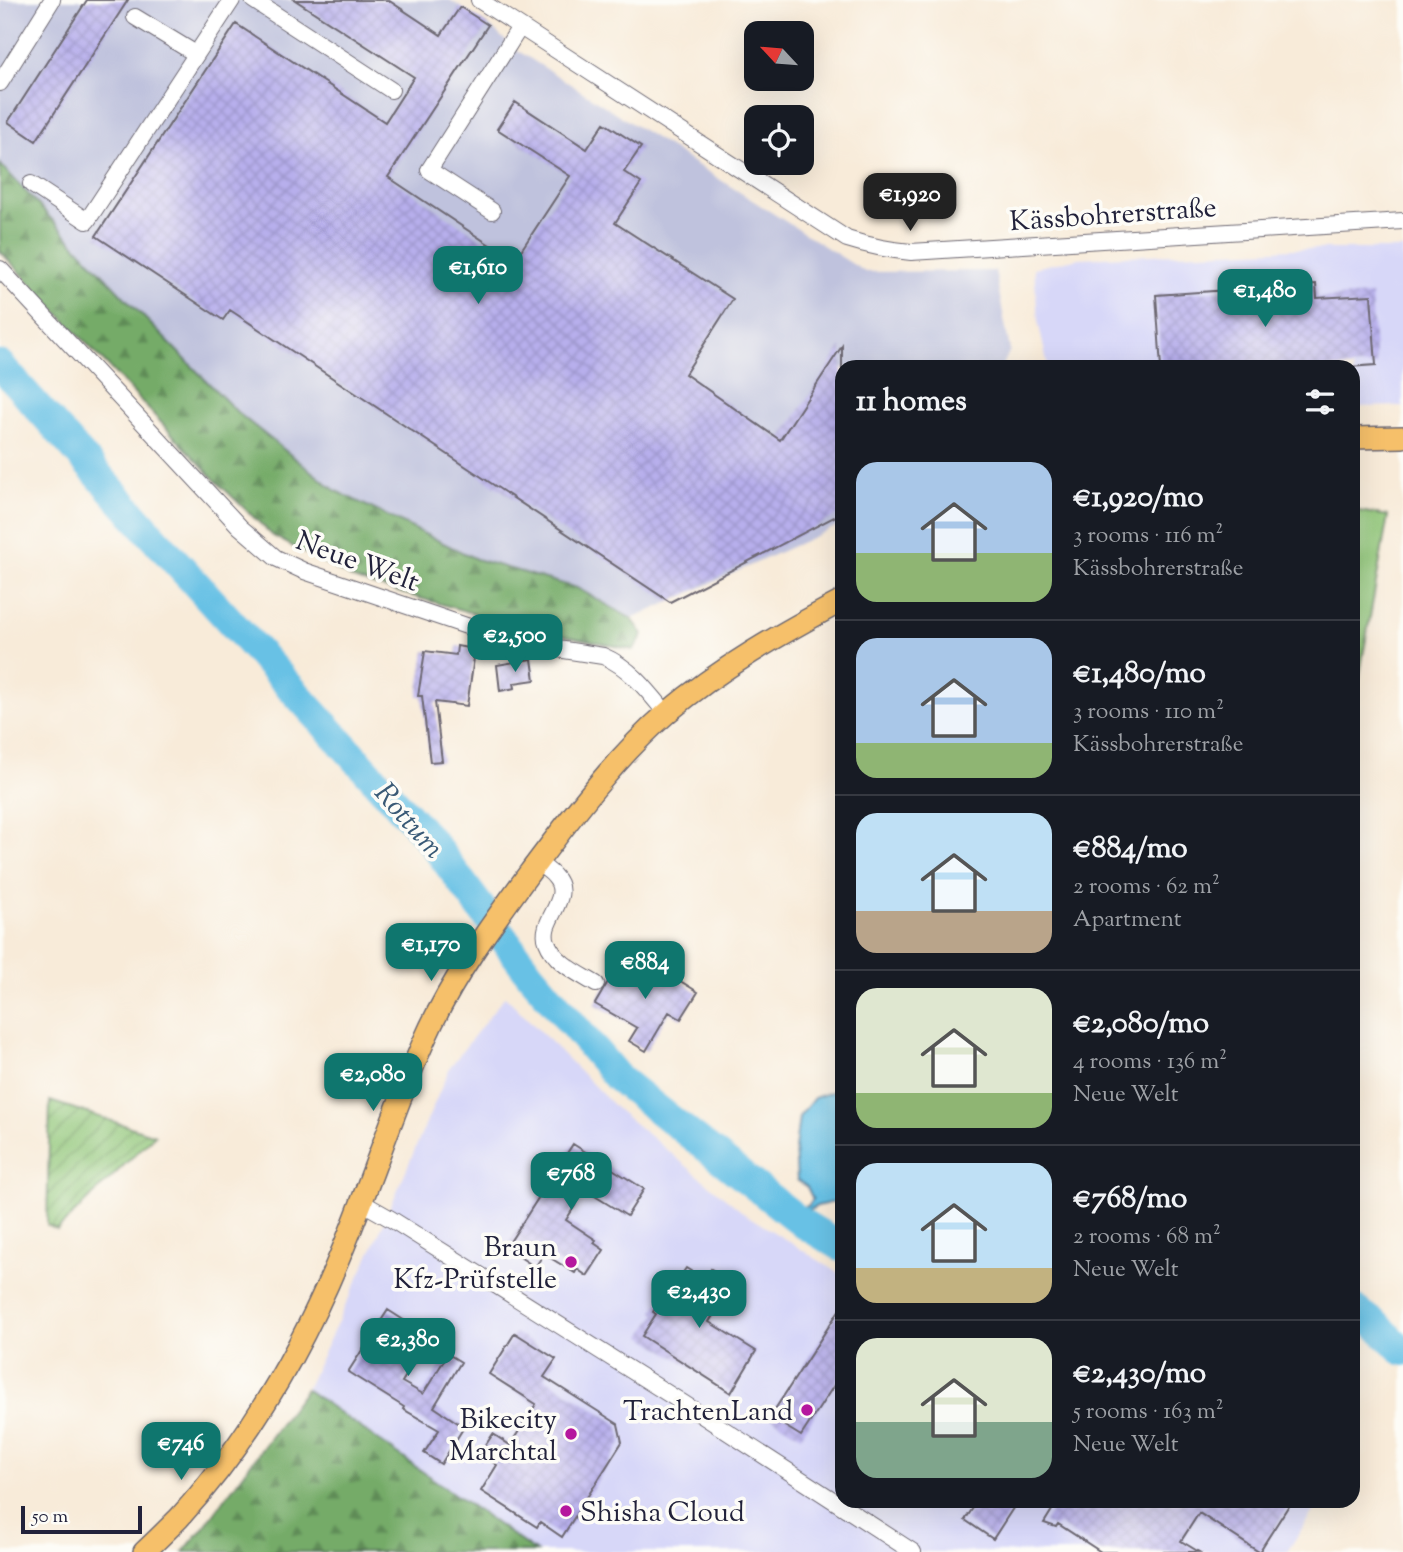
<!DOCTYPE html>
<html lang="en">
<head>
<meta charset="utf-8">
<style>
	:root { --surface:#171b24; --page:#242831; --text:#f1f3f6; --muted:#9ea1a6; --line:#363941; --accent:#0f766e }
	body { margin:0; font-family:"Sorts Mill Goudy",serif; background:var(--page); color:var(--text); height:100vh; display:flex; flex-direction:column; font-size:26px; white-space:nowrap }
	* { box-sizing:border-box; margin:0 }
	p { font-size:23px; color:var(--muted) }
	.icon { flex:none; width:38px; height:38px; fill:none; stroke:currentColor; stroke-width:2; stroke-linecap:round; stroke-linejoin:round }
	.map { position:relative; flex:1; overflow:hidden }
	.panel { position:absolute; left:835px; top:360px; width:525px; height:1148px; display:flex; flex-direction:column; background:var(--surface); border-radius:21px; box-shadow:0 7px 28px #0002 }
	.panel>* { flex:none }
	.needle { width:46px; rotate:296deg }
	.buttons { position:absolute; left:744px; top:21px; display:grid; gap:14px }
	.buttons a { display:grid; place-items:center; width:70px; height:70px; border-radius:14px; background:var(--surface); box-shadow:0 7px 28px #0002; font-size:35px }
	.scale { position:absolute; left:21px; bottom:18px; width:121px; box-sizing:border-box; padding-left:7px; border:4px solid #22223b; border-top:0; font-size:19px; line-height:24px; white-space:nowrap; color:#22223b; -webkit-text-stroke:5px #fdfcf7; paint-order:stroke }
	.price { position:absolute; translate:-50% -60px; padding:0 16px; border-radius:14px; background:var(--accent); color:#fff; font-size:23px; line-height:46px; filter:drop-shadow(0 2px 4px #0008) }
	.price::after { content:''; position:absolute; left:50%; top:42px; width:21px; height:16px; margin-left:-10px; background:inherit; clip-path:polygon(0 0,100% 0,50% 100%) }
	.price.selected { background:#222; color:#fff }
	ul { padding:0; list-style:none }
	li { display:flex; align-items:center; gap:21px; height:175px; padding:0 21px }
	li+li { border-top:2px solid var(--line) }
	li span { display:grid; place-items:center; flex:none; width:196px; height:140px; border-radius:21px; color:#555 }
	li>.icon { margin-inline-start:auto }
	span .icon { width:84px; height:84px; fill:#fffc; stroke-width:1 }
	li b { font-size:30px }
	h2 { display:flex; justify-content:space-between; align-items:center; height:84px; padding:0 21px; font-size:30px }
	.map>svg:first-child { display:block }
</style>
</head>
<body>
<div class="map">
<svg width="1403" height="1552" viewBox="0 0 1403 1552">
	<defs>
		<pattern id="forest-firs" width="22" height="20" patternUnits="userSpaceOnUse" patternTransform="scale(1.75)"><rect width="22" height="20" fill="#74ab68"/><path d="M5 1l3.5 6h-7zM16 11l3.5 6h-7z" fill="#5f8b57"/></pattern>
		<pattern id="garden-furrows" width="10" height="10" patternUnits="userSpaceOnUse" patternTransform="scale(1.75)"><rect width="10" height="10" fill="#90c678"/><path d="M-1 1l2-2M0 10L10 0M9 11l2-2" fill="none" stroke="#75a064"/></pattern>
		<pattern id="building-cross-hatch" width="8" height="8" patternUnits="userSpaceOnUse" patternTransform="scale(1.75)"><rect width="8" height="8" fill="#b7afec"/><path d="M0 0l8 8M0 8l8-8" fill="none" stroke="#9d96cb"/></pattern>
	</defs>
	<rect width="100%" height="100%" fill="#fdfcf7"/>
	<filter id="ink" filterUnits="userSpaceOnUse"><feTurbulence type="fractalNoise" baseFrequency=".0143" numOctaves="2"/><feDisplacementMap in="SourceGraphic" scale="14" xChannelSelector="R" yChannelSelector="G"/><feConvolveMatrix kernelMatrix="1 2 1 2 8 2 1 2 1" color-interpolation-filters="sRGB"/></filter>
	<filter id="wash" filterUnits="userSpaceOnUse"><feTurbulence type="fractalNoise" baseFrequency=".00686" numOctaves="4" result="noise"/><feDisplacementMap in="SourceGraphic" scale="28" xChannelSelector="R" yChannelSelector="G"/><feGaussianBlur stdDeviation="1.57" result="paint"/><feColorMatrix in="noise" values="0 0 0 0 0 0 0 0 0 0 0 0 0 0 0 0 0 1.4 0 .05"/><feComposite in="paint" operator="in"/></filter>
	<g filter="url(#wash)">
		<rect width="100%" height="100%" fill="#f8ebd9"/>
		<path fill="#d7d7f8" d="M 1294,249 L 1403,249 L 1403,406 L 1353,407 L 1353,368 L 1048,367 L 1038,321 L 1034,268 L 1079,258 Z
			M 505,996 L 618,1110 L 745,1214 L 842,1275 L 842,1502 L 1319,1502 L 1287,1552 L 536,1552 L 306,1389 L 375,1243 L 450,1067 Z"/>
		<path fill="#bfc2dd" d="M 0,0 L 450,0 L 490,26 L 512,47 L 865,272 L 995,271 L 1010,350 L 1002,367 L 842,368 L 842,524 L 632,619 L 577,588 L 476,559 L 336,491 L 238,413 L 129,302 L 0,164 Z"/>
		<path fill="#90c678" stroke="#59745a" stroke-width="2" d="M 1353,510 L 1388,516 L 1353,712 Z"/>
		<path fill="url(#forest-firs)" stroke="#4b6652" stroke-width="2" d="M 0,164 L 129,302 L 238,413 L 336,491 L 476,559 L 577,588 L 632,619 L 643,634 L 634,650 L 518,626 L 356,580 L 273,536 L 216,481 L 0,251 Z
			M 306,1389 L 536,1552 L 183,1552 L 204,1527 Z"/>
		<path fill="url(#garden-furrows)" stroke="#59745a" stroke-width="2" d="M 50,1101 L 155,1135 L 57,1230 L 47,1225 Z"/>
		<path fill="#68c1e5" stroke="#457290" stroke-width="2" d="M 837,1090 L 842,1091 L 842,1200 L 817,1206 L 795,1217 L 787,1211 L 808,1206 L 813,1199 L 807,1187 L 797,1180 L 795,1148 L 799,1117 L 814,1098 Z"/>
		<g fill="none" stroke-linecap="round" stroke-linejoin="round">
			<path stroke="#68c1e5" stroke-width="30" d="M 0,365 L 175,561 L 431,841 L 530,974 L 618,1078 L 802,1223 L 842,1247
				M 1353,1308 L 1379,1327 L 1403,1351"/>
		</g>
		<g id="blocks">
			<path fill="url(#building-cross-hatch)" d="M 87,0 L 128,0 L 36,141 L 8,122 Z
				M 295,0 L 388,0 L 441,35 L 460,7 L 488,25 L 388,177 L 514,261 L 570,176 L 497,129 L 515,102 L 587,149 L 604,123 L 641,147 L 624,172 L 641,183 L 615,223 L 733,299 L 685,374 L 780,440 L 842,346 L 842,513 L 670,602 L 230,310 L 223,320 L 96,236 L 236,24 L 385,122 L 414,77 Z
				M 1316,284 L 1317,298 L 1371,295 L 1376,365 L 1334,368 L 1161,368 L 1156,295 Z
				M 457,646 L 473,649 L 472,658 L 474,658 L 467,706 L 435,702 L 442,761 L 430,762 L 422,696 L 418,696 L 425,651 L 456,655 Z
				M 532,659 L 535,680 L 514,683 L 515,688 L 500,691 L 497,665 Z
				M 619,963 L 651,982 L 659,968 L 698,992 L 681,1019 L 669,1012 L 646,1051 L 629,1041 L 637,1028 L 595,1004 Z
				M 573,1144 L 644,1189 L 627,1216 L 585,1190 L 566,1220 L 596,1240 L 594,1243 L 604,1250 L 587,1276 L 577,1269 L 575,1273 L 544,1254 L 535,1267 L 506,1248 Z
				M 686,1268 L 705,1280 L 711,1269 L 733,1283 L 709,1322 L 756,1351 L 731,1393 L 642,1336 L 656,1314 L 653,1312 L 661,1299 L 664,1301 Z
				M 842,1306 L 842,1373 L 801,1436 L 770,1417 Z
				M 388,1310 L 430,1337 L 402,1382 L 423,1394 L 448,1354 L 461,1362 L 434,1407 L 464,1427 L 441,1464 L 424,1453 L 439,1430 L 403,1409 L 404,1407 L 348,1372 Z
				M 515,1333 L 556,1359 L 544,1377 L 618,1424 L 622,1442 L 562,1537 L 540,1522 L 537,1527 L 481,1491 L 497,1465 L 480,1454 L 483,1449 L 493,1434 L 510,1445 L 536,1404 L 489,1374 Z
				M 977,1502 L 1017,1502 L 993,1539 L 965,1520 Z
				M 1057,1502 L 1291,1502 L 1259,1552 L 1199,1513 L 1181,1541 L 1199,1552 L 1101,1552 L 1058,1524 L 1056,1527 L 1044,1523 Z"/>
		</g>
	</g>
	<g filter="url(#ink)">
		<use href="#blocks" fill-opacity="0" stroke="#6d6872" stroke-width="2"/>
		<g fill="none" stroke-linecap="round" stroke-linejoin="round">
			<g stroke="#6d6872" stroke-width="18">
				<path id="minor" d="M 253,0 L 391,90
					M 479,0 L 847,239 C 869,246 889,250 911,252 L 1403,221
					M 135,17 L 196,54
					M 0,83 L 52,0
					M 31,184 L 87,221 L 232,0
					M 492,211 L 429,170 L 520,27
					M 0,269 L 240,527 L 276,558 L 304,571 L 493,635 L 525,644 L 603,656 C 630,667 649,692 666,713
					M 538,863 C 543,867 550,871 554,876 C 575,898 538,920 547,942 C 555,963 578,973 596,984
					M 361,1202 L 391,1219 L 683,1403 L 913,1552"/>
			</g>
			<g stroke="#6d6872" stroke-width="24">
				<path id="major" d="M 1353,438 L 1403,437
					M 144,1552 C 156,1541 168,1529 179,1518 C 248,1442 301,1350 340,1256 C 370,1185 393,1111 424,1041 C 450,981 491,925 530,872 C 572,816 615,758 668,712 C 720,668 782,633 842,601"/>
			</g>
			<use href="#minor" stroke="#fff" stroke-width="16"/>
			<use href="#major" stroke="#f6c06b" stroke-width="21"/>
		</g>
	</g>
	<g fill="#b5179e" stroke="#fdfcf7" stroke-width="2.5">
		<circle cx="571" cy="1262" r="7"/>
		<circle cx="807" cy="1410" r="7"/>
		<circle cx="571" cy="1434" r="7"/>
		<circle cx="566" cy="1511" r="7"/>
	</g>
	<g text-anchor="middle" stroke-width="7" stroke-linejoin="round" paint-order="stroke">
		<g font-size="28" fill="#22223b" stroke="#fdfcf7">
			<text transform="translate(1113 213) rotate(-4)" y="10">Kässbohrerstraße</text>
			<text transform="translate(358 560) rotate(20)" y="10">Neue Welt</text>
		</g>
		<g font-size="28" fill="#22223b" stroke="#fdfcf7" text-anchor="end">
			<text x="557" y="1256">Braun<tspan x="557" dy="32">Kfz-Prüfstelle</tspan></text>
			<text x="793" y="1420">TrachtenLand</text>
			<text x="557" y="1428">Bikecity<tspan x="557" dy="32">Marchtal</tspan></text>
			<text x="580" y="1521" text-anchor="start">Shisha Cloud</text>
		</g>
		<g font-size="30" font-style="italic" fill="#3a5a76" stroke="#fdfcf7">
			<text transform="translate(410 820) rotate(49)" y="10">Rottum</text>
		</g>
	</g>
</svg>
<div class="buttons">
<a><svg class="needle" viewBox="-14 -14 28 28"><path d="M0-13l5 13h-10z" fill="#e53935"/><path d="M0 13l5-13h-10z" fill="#9ea1a6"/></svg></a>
<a><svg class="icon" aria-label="locate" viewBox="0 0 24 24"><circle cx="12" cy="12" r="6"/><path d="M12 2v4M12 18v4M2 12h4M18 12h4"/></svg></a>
</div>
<div class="scale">50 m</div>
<b class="price selected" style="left:910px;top:233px">€1,920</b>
<b class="price" style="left:478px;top:306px">€1,610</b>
<b class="price" style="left:1265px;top:329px">€1,480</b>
<b class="price" style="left:515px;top:674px">€2,500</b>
<b class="price" style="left:431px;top:983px">€1,170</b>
<b class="price" style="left:645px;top:1001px">€884</b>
<b class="price" style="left:373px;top:1113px">€2,080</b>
<b class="price" style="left:571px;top:1212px">€768</b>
<b class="price" style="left:699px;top:1330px">€2,430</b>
<b class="price" style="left:408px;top:1378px">€2,380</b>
<b class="price" style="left:181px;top:1482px">€746</b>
<section class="panel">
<h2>11 homes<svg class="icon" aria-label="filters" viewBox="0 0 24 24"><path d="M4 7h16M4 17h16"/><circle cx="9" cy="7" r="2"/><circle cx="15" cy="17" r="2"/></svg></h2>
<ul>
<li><span style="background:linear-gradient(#a9c7e8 65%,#8fb573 0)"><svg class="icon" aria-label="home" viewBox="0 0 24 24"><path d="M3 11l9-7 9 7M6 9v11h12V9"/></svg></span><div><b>€1,920/mo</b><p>3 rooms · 116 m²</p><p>Kässbohrerstraße</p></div></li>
<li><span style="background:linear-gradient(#a9c7e8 75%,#8fb573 0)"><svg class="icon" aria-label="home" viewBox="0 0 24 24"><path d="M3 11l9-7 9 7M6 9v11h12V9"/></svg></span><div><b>€1,480/mo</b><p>3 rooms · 110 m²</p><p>Kässbohrerstraße</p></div></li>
<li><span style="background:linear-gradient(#bfe0f5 70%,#b9a48a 0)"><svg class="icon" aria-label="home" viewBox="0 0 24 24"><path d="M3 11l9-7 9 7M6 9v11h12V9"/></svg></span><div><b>€884/mo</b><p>2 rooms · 62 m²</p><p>Apartment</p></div></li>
<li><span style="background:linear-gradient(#dfe7d0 75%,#8fb573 0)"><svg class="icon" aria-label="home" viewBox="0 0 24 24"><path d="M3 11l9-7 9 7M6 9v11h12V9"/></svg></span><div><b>€2,080/mo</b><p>4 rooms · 136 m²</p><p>Neue Welt</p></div></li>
<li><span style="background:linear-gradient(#bfe0f5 75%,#c2b280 0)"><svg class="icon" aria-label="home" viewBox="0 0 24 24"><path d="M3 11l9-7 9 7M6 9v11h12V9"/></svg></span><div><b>€768/mo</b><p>2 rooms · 68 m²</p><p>Neue Welt</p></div></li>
<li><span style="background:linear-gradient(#dfe7d0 60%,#7fa58c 0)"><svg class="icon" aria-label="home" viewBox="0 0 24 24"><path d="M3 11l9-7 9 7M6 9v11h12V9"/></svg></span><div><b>€2,430/mo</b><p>5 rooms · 163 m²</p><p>Neue Welt</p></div></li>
</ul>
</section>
</div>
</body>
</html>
